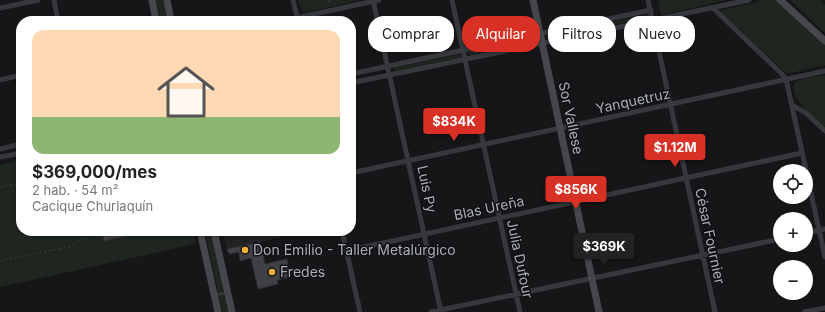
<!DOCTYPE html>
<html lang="es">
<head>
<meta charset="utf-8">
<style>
	:root { --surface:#fff; --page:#f2f2f2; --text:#222; --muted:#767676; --line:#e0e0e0; --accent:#d93025 }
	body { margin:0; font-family:Inter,sans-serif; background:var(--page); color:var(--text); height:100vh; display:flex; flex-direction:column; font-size:15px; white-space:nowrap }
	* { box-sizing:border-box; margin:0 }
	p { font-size:13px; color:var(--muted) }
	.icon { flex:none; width:22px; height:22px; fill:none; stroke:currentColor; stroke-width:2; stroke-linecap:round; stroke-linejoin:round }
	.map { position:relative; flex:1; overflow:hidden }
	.side { position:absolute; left:16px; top:16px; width:340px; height:220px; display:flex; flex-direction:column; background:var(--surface); border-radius:16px; box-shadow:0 1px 3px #0004 }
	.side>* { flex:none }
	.hud { position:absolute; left:368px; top:16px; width:380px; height:36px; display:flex; gap:8px }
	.fabs { position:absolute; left:773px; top:164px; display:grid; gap:8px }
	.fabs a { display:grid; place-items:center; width:40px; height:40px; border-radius:50%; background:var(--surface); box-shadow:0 1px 3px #0004; font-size:20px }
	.price { position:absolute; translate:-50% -34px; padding:0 9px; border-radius:4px; background:var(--accent); color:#fff; font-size:13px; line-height:26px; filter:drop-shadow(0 1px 2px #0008) }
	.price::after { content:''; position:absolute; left:50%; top:24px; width:12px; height:9px; margin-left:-6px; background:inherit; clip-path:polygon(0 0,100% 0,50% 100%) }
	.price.current { background:#222; color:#fff }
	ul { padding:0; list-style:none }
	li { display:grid; align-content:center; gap:8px; height:212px; padding:0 16px }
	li+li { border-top:1px solid var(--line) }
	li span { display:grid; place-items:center; height:124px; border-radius:12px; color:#555 }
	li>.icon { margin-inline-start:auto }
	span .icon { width:72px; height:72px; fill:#fffc; stroke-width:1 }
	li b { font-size:17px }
	.tag { padding:0 14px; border-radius:16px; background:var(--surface); box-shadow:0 1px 3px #0004; font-size:14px; line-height:36px }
	.tag.current { background:var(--accent); color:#fff }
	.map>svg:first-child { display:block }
</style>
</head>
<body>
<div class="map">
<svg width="825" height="312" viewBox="0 0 825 312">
	<rect width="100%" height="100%" fill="#161618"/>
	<path fill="#222225" d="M 223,231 L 310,231 L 227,249 Z"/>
	<path fill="#1e261f" d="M 155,0 L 163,0 L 168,21 L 160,21 Z
		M 298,0 L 362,0 L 307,12 L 302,11 Z
		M 658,0 L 727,0 L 661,15 Z
		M 764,0 L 778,0 L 825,44 L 825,65 L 787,74 L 720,11 Z
		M 790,0 L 820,0 L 825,5 L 825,33 Z
		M 650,14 L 650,18 L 547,39 L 546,36 Z
		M 536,38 L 537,41 L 470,55 L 469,52 Z
		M 460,54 L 461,57 L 395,71 L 394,68 Z
		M 825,75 L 825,127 C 817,120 786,95 795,83 C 799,78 818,76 825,75 Z
		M 21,160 L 21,231 L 193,231 L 196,244 L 0,287 L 0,165 Z
		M 205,231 L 212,231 L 229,312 L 222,312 Z"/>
	<path fill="#404145" stroke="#303034" d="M 102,231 L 139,231 L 139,233 L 104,241 Z
		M 260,242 L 265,264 L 287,259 L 291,277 L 277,280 L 278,284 L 258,289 L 251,258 L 240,261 L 239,252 L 230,254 L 228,252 L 227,249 Z"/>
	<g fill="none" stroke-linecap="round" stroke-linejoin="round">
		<path stroke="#3d3f44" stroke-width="1" stroke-dasharray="2 3" stroke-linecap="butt" d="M 329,0 L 330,5
			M 0,187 L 21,183
			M 0,261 L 72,246 L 83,238 L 87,231"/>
		<path stroke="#37383d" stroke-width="2.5" d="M 214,295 L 227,293"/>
		<path stroke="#37383d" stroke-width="5" d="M 54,0 L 58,21
			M 293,0 L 298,20
			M 373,0 L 441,312
			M 452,0 L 520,312
			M 648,0 L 715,312
			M 0,8 L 38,0
			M 713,8 L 782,74 L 786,79 L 825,257
			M 282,21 L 379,0
			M 351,74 L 651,10
			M 0,80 L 21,75
			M 351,83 L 749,0
			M 792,105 L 806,113 L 825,131
			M 0,149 L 21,144
			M 0,157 L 21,153
			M 351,173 L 825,71
			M 342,231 L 360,312
			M 806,233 L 825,229
			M 346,251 L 802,153
			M 431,312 L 780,239
			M 804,312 L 825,308"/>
		<path stroke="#45474d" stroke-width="7" d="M 152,0 L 156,21
			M 167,0 L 171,21
			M 533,0 L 599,312
			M 780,0 L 825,41
			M 200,231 L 218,312
			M 214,231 L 232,312"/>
	</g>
	<g fill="#f2b134" stroke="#111113" stroke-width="1.5">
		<circle cx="245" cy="250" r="4"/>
		<circle cx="272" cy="272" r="4"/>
	</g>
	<g text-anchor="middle" stroke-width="3" stroke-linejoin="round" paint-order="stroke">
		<g font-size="14" fill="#a8adb8" stroke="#111113">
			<text transform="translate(633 101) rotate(-12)" y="5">Yanquetruz</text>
			<text transform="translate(571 118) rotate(78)" y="5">Sor Vallese</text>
			<text transform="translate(427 189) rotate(78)" y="5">Luis Py</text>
			<text transform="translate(489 208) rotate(-12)" y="5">Blas Ureña</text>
			<text transform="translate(710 236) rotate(78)" y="5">César Fournier</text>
			<text transform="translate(520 259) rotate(78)" y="5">Julia Dufour</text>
		</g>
		<g font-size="14" fill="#a8adb8" stroke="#111113" text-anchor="start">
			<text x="253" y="255">Don Emilio - Taller Metalúrgico</text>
			<text x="280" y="277">Fredes</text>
		</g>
	</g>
</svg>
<div class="fabs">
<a><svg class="icon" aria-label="locate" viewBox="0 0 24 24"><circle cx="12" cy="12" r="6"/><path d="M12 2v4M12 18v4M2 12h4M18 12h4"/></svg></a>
<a>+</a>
<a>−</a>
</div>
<b class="price" style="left:454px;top:142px">$834K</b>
<b class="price" style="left:675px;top:168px">$1.12M</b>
<b class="price" style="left:576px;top:210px">$856K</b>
<b class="price current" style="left:604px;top:267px">$369K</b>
<div class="hud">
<a class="tag">Comprar</a>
<a class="tag current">Alquilar</a>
<a class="tag">Filtros</a>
<a class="tag">Nuevo</a>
</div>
<section class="side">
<ul>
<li><span style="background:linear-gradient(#ffd9b3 70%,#8fb573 0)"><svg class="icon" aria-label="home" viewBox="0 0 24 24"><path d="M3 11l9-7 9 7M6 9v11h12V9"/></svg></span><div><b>$369,000/mes</b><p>2 hab. · 54 m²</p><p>Cacique Churlaquín</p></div></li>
</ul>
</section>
</div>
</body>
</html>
